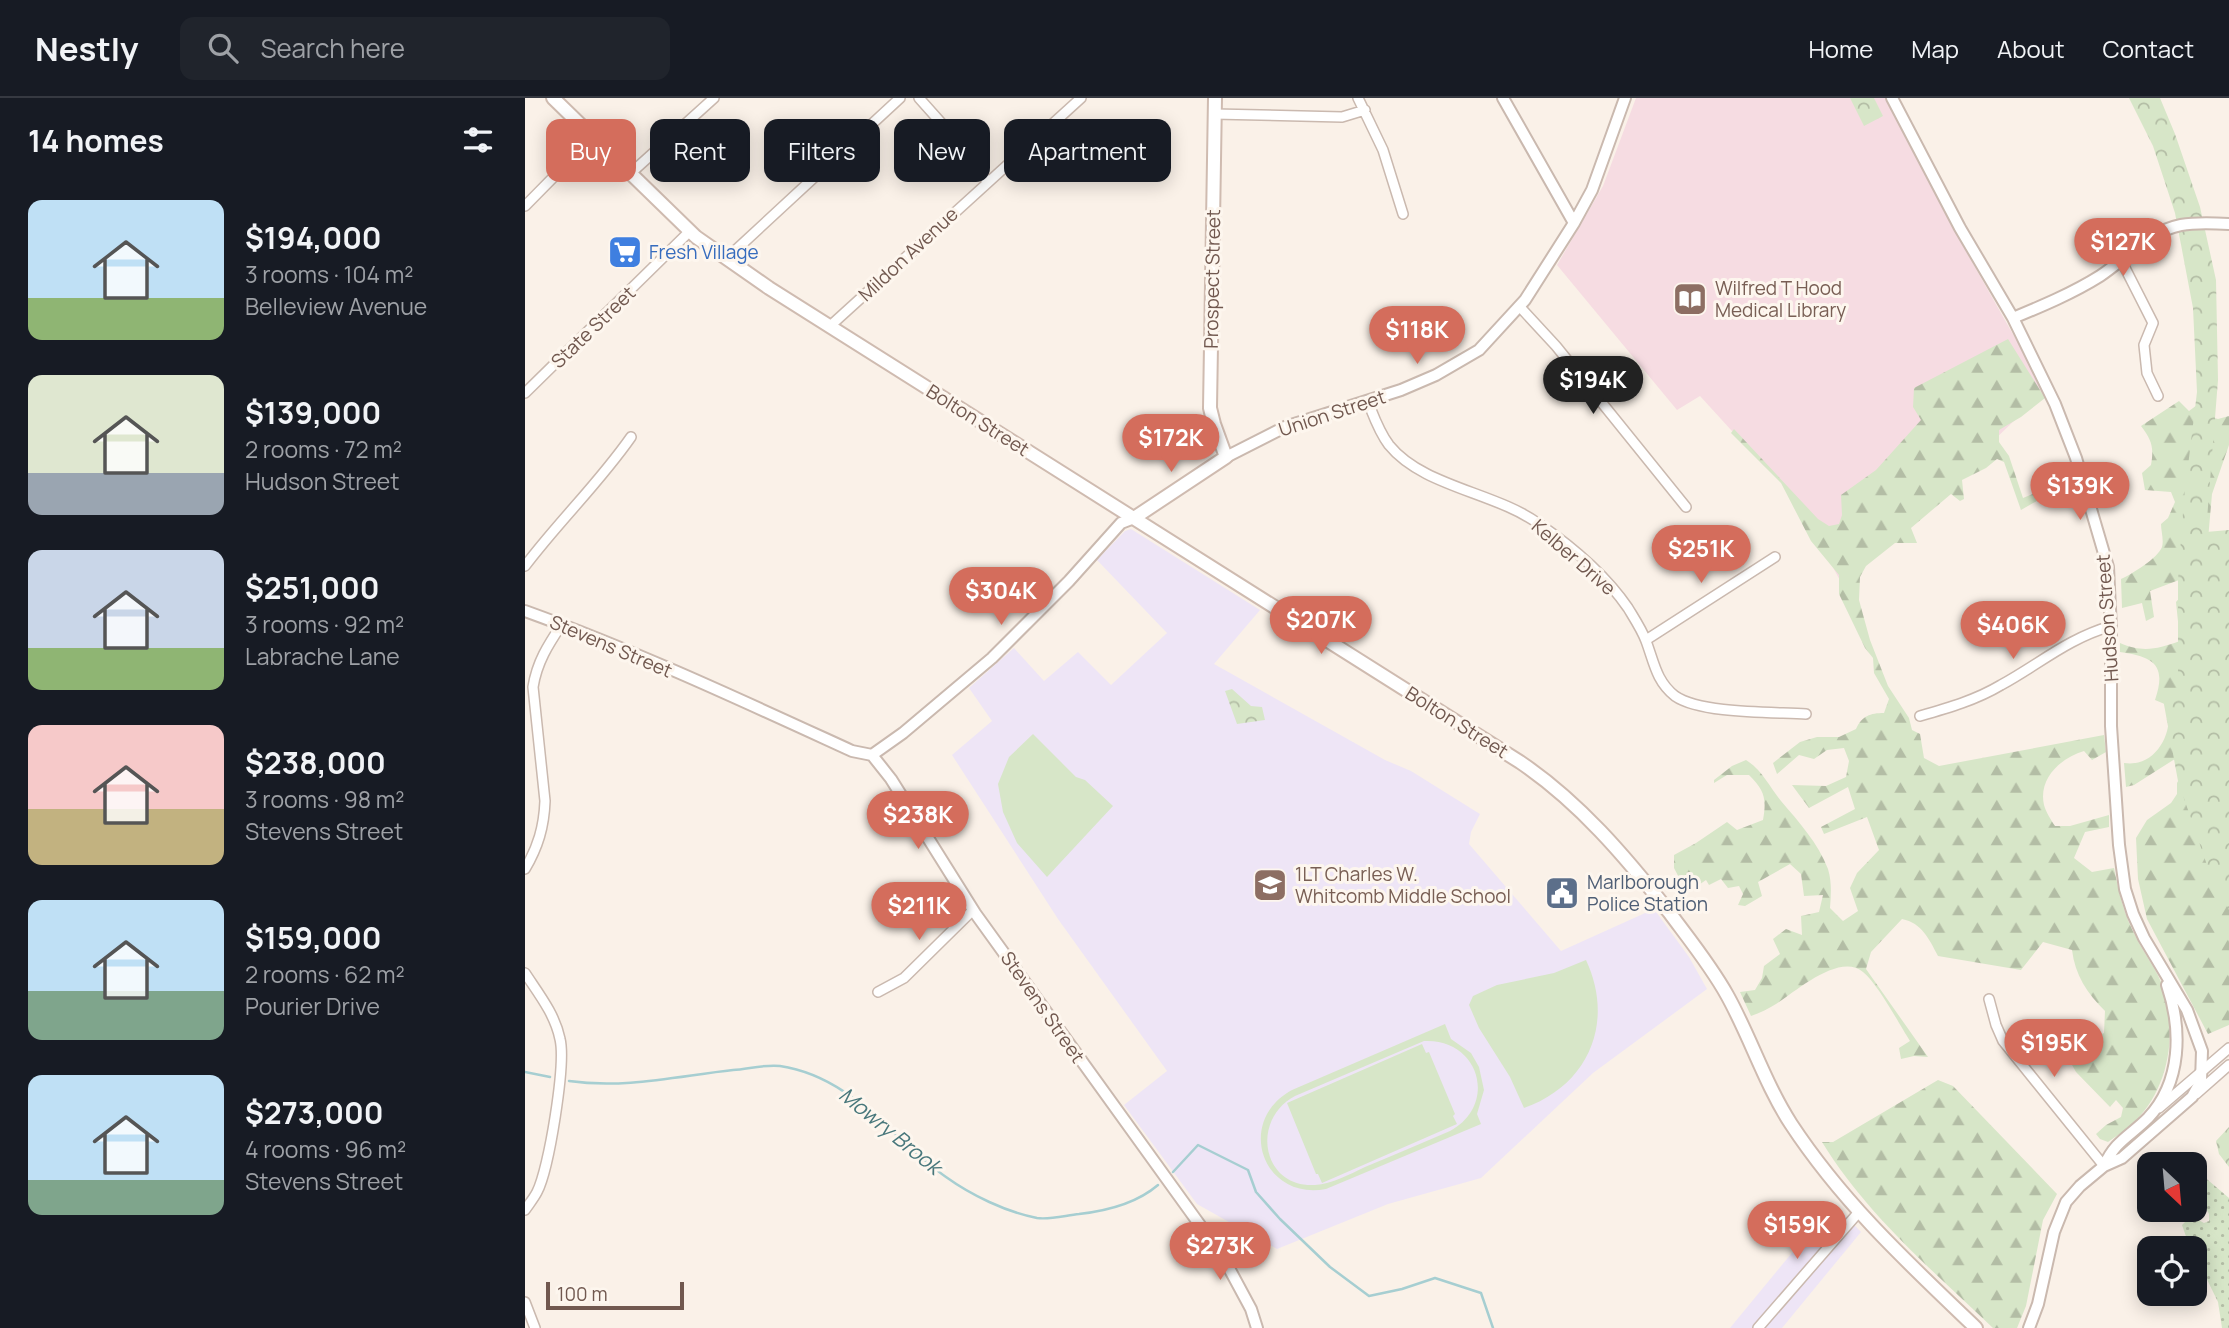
<!DOCTYPE html>
<html lang="en">
<head>
<meta charset="utf-8">
<style>
	:root { --surface:#171b24; --page:#20242c; --text:#f1f3f6; --muted:#9ea1a6; --line:#363941; --accent:#d46d5c }
	body { margin:0; font-family:Manrope,sans-serif; background:var(--page); color:var(--text); height:100vh; display:flex; flex-direction:column; font-size:26px; white-space:nowrap }
	* { box-sizing:border-box; margin:0 }
	p { font-size:23px; color:var(--muted) }
	.icon { flex:none; width:38px; height:38px; fill:none; stroke:currentColor; stroke-width:2; stroke-linecap:round; stroke-linejoin:round }
	.map { position:relative; flex:1; overflow:hidden }
	.side { display:flex; flex-direction:column; background:var(--surface); width:525px }
	.side>* { flex:none }
	.hud { position:absolute; left:21px; top:21px; width:665px; height:63px; display:flex; gap:14px }
	.needle { width:46px; rotate:154deg }
	.buttons { position:absolute; left:1612px; top:1054px; display:grid; gap:14px }
	.buttons a { display:grid; place-items:center; width:70px; height:70px; border-radius:14px; background:var(--surface); box-shadow:0 4px 18px #0003; font-size:35px }
	.scale { position:absolute; left:21px; bottom:18px; width:138px; box-sizing:border-box; padding-left:7px; border:4px solid #71584f; border-top:0; font-size:19px; line-height:24px; white-space:nowrap; color:#71584f; -webkit-text-stroke:5px #fdf6ee; paint-order:stroke }
	.price { position:absolute; translate:-50% -60px; padding:0 16px; border-radius:24px; background:var(--accent); color:#fff; font-size:23px; line-height:46px; filter:drop-shadow(0 2px 4px #0008) }
	.price::after { content:''; position:absolute; left:50%; top:42px; width:21px; height:16px; margin-left:-10px; background:inherit; clip-path:polygon(0 0,100% 0,50% 100%) }
	.price.active { background:#222; color:#fff }
	ul { padding:0; list-style:none }
	li { display:flex; align-items:center; gap:21px; height:175px; padding:0 28px }
	li span { display:grid; place-items:center; flex:none; width:196px; height:140px; border-radius:14px; color:#555 }
	li>.icon { margin-inline-start:auto }
	span .icon { width:84px; height:84px; fill:#fffc; stroke-width:1 }
	li b { font-size:30px }
	h2 { display:flex; justify-content:space-between; align-items:center; height:84px; padding:0 28px; font-size:30px }
	.pill { padding:0 24px; border-radius:14px; background:var(--surface); box-shadow:0 4px 18px #0003; font-size:24px; line-height:63px }
	.pill.active { background:var(--accent); color:#fff }
	header { display:flex; align-items:center; gap:42px; box-sizing:border-box; height:98px; padding:0 35px; background:var(--surface); border-bottom:2px solid var(--line) }
	header strong { font-size:33px }
	nav { display:flex; gap:38px; margin-inline-start:auto; font-size:24px }
	.search { width:490px; height:63px; background:var(--page); display:flex; align-items:center; gap:18px; box-sizing:border-box; padding:0 24px; border-radius:14px; color:var(--muted); font-size:26px }
	main { display:flex; flex:1; min-height:0 }
	.map>svg:first-child { display:block }
</style>
</head>
<body>
<header>
<strong>Nestly</strong>
<div class="search"><svg class="icon" aria-label="search" viewBox="0 0 24 24"><circle cx="10" cy="10" r="6"/><path d="M15 15l6 6"/></svg>Search here</div>
<nav><a>Home</a><a>Map</a><a>About</a><a>Contact</a></nav>
</header>
<main>
<section class="side">
<h2>14 homes<svg class="icon" aria-label="filters" viewBox="0 0 24 24"><path d="M4 7h16M4 17h16"/><circle cx="9" cy="7" r="2"/><circle cx="15" cy="17" r="2"/></svg></h2>
<ul>
<li><span style="background:linear-gradient(#bfe0f5 70%,#8fb573 0)"><svg class="icon" aria-label="home" viewBox="0 0 24 24"><path d="M3 11l9-7 9 7M6 9v11h12V9"/></svg></span><div><b>$194,000</b><p>3 rooms · 104 m²</p><p>Belleview Avenue</p></div></li>
<li><span style="background:linear-gradient(#dfe7d0 70%,#9aa5b1 0)"><svg class="icon" aria-label="home" viewBox="0 0 24 24"><path d="M3 11l9-7 9 7M6 9v11h12V9"/></svg></span><div><b>$139,000</b><p>2 rooms · 72 m²</p><p>Hudson Street</p></div></li>
<li><span style="background:linear-gradient(#c9d6e8 70%,#8fb573 0)"><svg class="icon" aria-label="home" viewBox="0 0 24 24"><path d="M3 11l9-7 9 7M6 9v11h12V9"/></svg></span><div><b>$251,000</b><p>3 rooms · 92 m²</p><p>Labrache Lane</p></div></li>
<li><span style="background:linear-gradient(#f6c9c9 60%,#c2b280 0)"><svg class="icon" aria-label="home" viewBox="0 0 24 24"><path d="M3 11l9-7 9 7M6 9v11h12V9"/></svg></span><div><b>$238,000</b><p>3 rooms · 98 m²</p><p>Stevens Street</p></div></li>
<li><span style="background:linear-gradient(#bfe0f5 65%,#7fa58c 0)"><svg class="icon" aria-label="home" viewBox="0 0 24 24"><path d="M3 11l9-7 9 7M6 9v11h12V9"/></svg></span><div><b>$159,000</b><p>2 rooms · 62 m²</p><p>Pourier Drive</p></div></li>
<li><span style="background:linear-gradient(#bfe0f5 75%,#7fa58c 0)"><svg class="icon" aria-label="home" viewBox="0 0 24 24"><path d="M3 11l9-7 9 7M6 9v11h12V9"/></svg></span><div><b>$273,000</b><p>4 rooms · 96 m²</p><p>Stevens Street</p></div></li>
</ul>
</section>
<div class="map">
<svg width="1704" height="1230" viewBox="0 0 1704 1230">
	<defs>
		<pattern id="grass-dots" width="8" height="8" patternUnits="userSpaceOnUse" patternTransform="scale(1.75)"><rect width="8" height="8" fill="#d7e6c8"/><path d="M2 2h.1M6 6h.1" fill="none" stroke="#b3bda5" stroke-width="1.8" stroke-linecap="round"/></pattern>
		<pattern id="forest-firs" width="22" height="20" patternUnits="userSpaceOnUse" patternTransform="scale(1.75)"><rect width="22" height="20" fill="#d7e6c8"/><path d="M5 1l3.5 6h-7zM16 11l3.5 6h-7z" fill="#b3bda5"/></pattern>
		<pattern id="park-crowns" width="20" height="18" patternUnits="userSpaceOnUse" patternTransform="scale(1.75)"><rect width="20" height="18" fill="#d7e6c8"/><path d="M2 6a3 3 0 1 1 6 0M12 15a3 3 0 1 1 6 0" fill="none" stroke="#b3bda5"/></pattern>
	</defs>
	<rect width="100%" height="100%" fill="#faf1e8"/>
	<path fill="#eee5f6" d="M 606,431 L 735,512 L 689,566 L 860,662 L 886,673 L 955,716 L 946,734 L 944,746 L 1036,853 L 1129,811 L 1164,859 L 1182,891 L 1068,975 L 956,1080 L 863,1106 L 752,1151 L 672,1106 L 599,1007 L 642,973 L 533,821 L 427,657 L 467,623 L 444,590 L 489,550 L 519,583 L 553,554 L 586,587 L 642,535 L 572,462 L 600,433 Z
		M 1308,1105 L 1336,1134 L 1257,1230 L 1205,1230 Z"/>
	<path fill="#f6dce2" d="M 1111,0 L 1360,0 L 1442,155 L 1520,293 L 1318,488 L 1268,395 L 1238,367 L 1175,298 L 1152,312 L 1032,167 L 1078,88 Z"/>
	<path fill="url(#grass-dots)" d="M 1670,1071 L 1704,1100 L 1704,1230 L 1697,1230 L 1693,1204 L 1670,1157 L 1670,1150 L 1664,1147 L 1657,1127 L 1666,1118 L 1679,1125 L 1684,1123 L 1684,1116 L 1670,1089 Z"/>
	<path fill="url(#forest-firs)" d="M 1483,241 L 1520,300 L 1496,319 L 1474,332 L 1474,344 L 1484,358 L 1498,400 L 1547,380 L 1548,382 L 1496,412 L 1479,364 L 1472,361 L 1461,370 L 1437,382 L 1439,401 L 1435,403 L 1426,396 L 1386,430 L 1392,445 L 1370,445 L 1341,468 L 1335,479 L 1334,502 L 1345,542 L 1363,588 L 1384,620 L 1387,632 L 1395,636 L 1399,660 L 1414,668 L 1579,637 L 1581,654 L 1567,662 L 1559,653 C 1536,660 1513,680 1519,707 C 1521,714 1526,722 1530,728 L 1545,728 L 1584,717 L 1584,729 L 1560,734 L 1549,760 L 1567,774 L 1589,770 C 1594,795 1599,818 1612,841 C 1620,857 1632,872 1638,889 C 1653,936 1644,994 1605,1028 C 1599,1034 1591,1038 1583,1044 L 1575,1041 L 1571,1036 L 1581,1027 L 1596,1019 L 1598,1010 L 1591,1002 L 1585,1009 L 1551,974 L 1542,958 L 1528,944 L 1540,933 L 1562,943 L 1579,935 L 1580,913 C 1562,895 1550,877 1547,852 L 1518,844 L 1496,872 L 1413,858 C 1404,841 1397,825 1377,821 L 1346,854 L 1341,871 L 1403,959 L 1389,958 L 1376,961 L 1374,950 L 1385,943 C 1374,926 1353,886 1338,874 C 1315,854 1271,893 1251,906 C 1243,911 1235,915 1226,918 L 1215,894 L 1230,892 L 1237,880 L 1239,868 L 1255,856 L 1248,841 L 1261,831 L 1277,837 L 1276,818 L 1294,814 L 1298,797 L 1279,798 L 1276,776 L 1265,766 L 1233,784 L 1237,798 L 1220,808 L 1213,807 L 1218,796 L 1214,788 L 1203,790 L 1196,781 L 1184,787 L 1181,782 L 1162,795 L 1149,770 L 1149,757 L 1171,745 L 1202,724 L 1212,732 L 1238,722 C 1242,700 1239,692 1224,677 L 1202,677 L 1189,685 L 1189,682 L 1207,668 L 1221,662 C 1237,672 1244,688 1256,703 C 1274,724 1293,745 1303,771 C 1307,784 1306,797 1305,810 L 1318,823 L 1333,813 L 1325,790 L 1332,775 L 1354,752 L 1342,719 L 1299,736 L 1296,729 L 1330,711 L 1323,689 L 1284,710 L 1267,687 L 1301,688 L 1321,679 L 1324,663 L 1319,650 L 1302,652 L 1289,661 L 1274,657 L 1252,676 L 1248,665 L 1275,644 L 1292,639 L 1314,639 L 1331,631 C 1337,618 1345,615 1359,615 L 1364,601 L 1349,575 L 1348,560 L 1340,550 L 1314,496 L 1314,477 L 1286,443 L 1256,385 L 1206,335 L 1209,331 L 1293,421 L 1304,428 L 1314,426 L 1317,417 L 1316,397 L 1351,372 L 1396,322 L 1388,309 L 1389,290 Z
		M 1684,298 L 1686,319 L 1693,321 L 1704,318 L 1704,347 L 1687,396 L 1682,453 L 1704,457 L 1704,927 L 1683,936 L 1622,821 L 1613,781 L 1611,740 L 1622,722 L 1646,705 L 1652,696 L 1652,685 L 1661,668 L 1653,659 L 1609,687 L 1601,689 L 1599,665 C 1631,670 1650,633 1642,607 L 1630,602 C 1642,567 1629,559 1595,554 L 1595,545 C 1618,555 1632,551 1655,543 L 1651,504 L 1659,495 L 1654,482 L 1625,493 L 1629,519 L 1621,523 L 1617,505 L 1597,510 L 1596,481 C 1607,476 1633,460 1637,449 C 1639,442 1636,433 1636,426 L 1643,420 L 1650,404 L 1646,394 L 1620,392 L 1617,375 L 1626,367 C 1629,350 1627,342 1616,328 L 1654,303 L 1664,313 Z
		M 1413,982 L 1428,988 L 1532,1096 L 1518,1122 L 1501,1208 L 1492,1230 L 1468,1230 C 1407,1172 1341,1116 1297,1044 L 1308,1044 Z"/>
	<path fill="url(#park-crowns)" d="M 1325,0 L 1349,0 L 1358,18 L 1339,28 Z
		M 1604,0 L 1635,0 L 1650,36 L 1675,109 L 1691,182 L 1693,282 L 1681,434 L 1704,432 L 1704,812 L 1683,770 L 1653,683 L 1638,601 L 1653,600 L 1653,482 L 1659,401 L 1672,294 L 1668,210 L 1650,115 L 1628,48 Z
		M 707,591 L 726,608 L 737,609 L 740,622 L 712,626 L 700,593 Z
		M 1704,1029 L 1704,1069 L 1694,1056 L 1691,1043 Z"/>
	<path fill="#d7e6c8" fill-rule="evenodd" d="M 508,636 L 551,679 L 560,682 L 588,708 L 522,779 L 492,745 L 478,714 L 473,686 L 484,659 Z
		M 1061,862 C 1090,924 1064,987 999,1010 L 985,979 L 954,930 L 944,907 L 948,898 L 972,887 L 1029,875 Z
		M 920,926 L 926,941 L 946,955 L 954,969 L 959,992 L 952,1016 L 956,1026 L 801,1091 C 737,1103 710,1023 767,992 ZM 899,943 C 954,940 974,1006 925,1033 C 897,1045 869,1057 840,1069 C 825,1076 807,1086 790,1087 C 737,1090 725,1022 770,998 Z
		M 897,946 L 901,955 L 904,954 L 930,1016 L 928,1018 L 932,1026 L 797,1085 L 793,1076 L 791,1076 L 762,1005 Z"/>
	<g fill="none" stroke-linecap="round" stroke-linejoin="round">
		<path stroke="#a6ced1" stroke-width="2.5" d="M 0,974 L 25,979
			M 44,983 C 100,991 153,978 208,972 C 223,971 241,966 255,968 C 328,979 365,1040 421,1079 C 446,1097 481,1114 512,1120 C 525,1122 542,1117 554,1116 C 581,1113 612,1105 633,1087
			M 648,1074 L 673,1047 L 723,1072 L 731,1094 L 755,1121 L 805,1169 L 844,1198 L 877,1191 L 910,1180 L 956,1195 L 968,1230"/>
		<g stroke="#cab9af" stroke-width="12">
			<path id="minor" d="M 394,0 L 427,37 L 462,83
				M 833,0 L 858,52 L 878,116
				M 689,16 L 817,19 L 840,12
				M 106,75 L 189,0
				M 0,108 L 67,40
				M 201,161 L 375,0
				M 1596,162 L 1628,225 L 1619,247 L 1622,275 L 1633,298
				M 995,209 L 1031,248 L 1161,409
				M 304,229 L 556,0
				M 0,295 L 165,133
				M 843,304 C 849,319 854,334 864,347 C 898,389 970,394 1014,426 C 1046,448 1081,478 1103,510 C 1109,520 1117,532 1121,543 C 1129,564 1131,583 1150,598 C 1176,616 1248,614 1281,616
				M 0,468 C 34,423 74,385 106,339
				M 1121,542 L 1250,459
				M 1395,618 C 1423,610 1451,602 1476,587 C 1516,565 1542,541 1586,528
				M 0,771 C 13,749 19,729 20,703 L 8,589 C 12,564 23,547 37,526
				M 0,875 C 13,895 30,916 35,941 C 41,966 24,1071 12,1094 C 9,1100 4,1106 0,1112
				M 353,894 L 379,880 L 448,812
				M 1464,901 L 1471,927 L 1478,943 L 1579,1068
				M 1671,996 L 1704,967
				M 1634,1010 L 1704,950
				M 0,1204 L 10,1230
				M 1233,1230 L 1333,1115"/>
		</g>
		<g stroke="#cab9af" stroke-width="14">
			<path id="tertiary" d="M 978,0 L 1049,125
				M 1367,0 L 1435,130 L 1488,220 L 1530,306 L 1551,360 L 1583,469 L 1586,531 L 1586,628 L 1594,747 L 1600,791 L 1608,816 L 1619,840 L 1662,912 L 1677,953 L 1676,983 L 1667,999 L 1597,1060 L 1579,1068 L 1555,1088 L 1541,1104 L 1529,1134 L 1513,1206 L 1504,1230
				M 1488,220 C 1517,208 1548,195 1575,178 C 1601,161 1624,133 1656,127 C 1672,124 1688,125 1704,126
				M 701,359 L 760,329 L 876,292 L 911,277 L 954,252 L 1000,202 L 1049,125 L 1067,92 L 1100,0
				M 0,513 C 111,553 220,604 327,653 L 347,657 L 366,681 L 450,815 L 698,1159 L 726,1211 L 732,1230
				M 347,657 L 378,635 L 467,560 L 544,483 L 596,425 L 609,420
				M 1579,1068 C 1590,1043 1605,1038 1623,1020 C 1657,984 1657,931 1642,887"/>
		</g>
		<g stroke="#cfbbb0" stroke-width="16">
			<path id="secondary" d="M 28,0 L 171,139 L 244,190 L 995,664 C 1054,704 1100,758 1144,814 C 1164,841 1186,868 1202,897 C 1225,938 1240,986 1266,1026 C 1318,1105 1383,1165 1451,1230
				M 609,420 L 701,359 L 689,326 L 685,310 L 690,0"/>
		</g>
		<use href="#minor" stroke="#fff" stroke-width="9"/>
		<use href="#tertiary" stroke="#fff" stroke-width="10"/>
		<use href="#secondary" stroke="#fff" stroke-width="12"/>
	</g>
	<defs>
		<g id="supermarket-square" transform="scale(1.75)"><rect x="-9" y="-9" width="18" height="18" rx="4" fill="#3f7fe0" stroke="#fdf6ee"/><path d="M-6-5.5h2.5l.6 2H6L4.5 2H-2.5L-4.4-4H-6ZM-1.5 3.2a1.3 1.3 0 1 0 .1 0ZM3 3.2a1.3 1.3 0 1 0 .1 0Z" fill="#fff"/></g>
		<g id="library-square" transform="scale(1.75)"><rect x="-9" y="-9" width="18" height="18" rx="4" fill="#8d6e63" stroke="#fdf6ee"/><path d="M-6-4Q-3-5.5-.7-3.5V5Q-3 3-6 4ZM6-4Q3-5.5 .7-3.5V5Q3 3 6 4Z" fill="#fff"/></g>
		<g id="school-square" transform="scale(1.75)"><rect x="-9" y="-9" width="18" height="18" rx="4" fill="#8d6e63" stroke="#fdf6ee"/><path d="M0-5L7-2L0 1L-7-2ZM-4 1L0 2.5L4 1V4Q0 6-4 4Z" fill="#fff"/></g>
		<g id="civic-square" transform="scale(1.75)"><rect x="-9" y="-9" width="18" height="18" rx="4" fill="#5c6f8a" stroke="#fdf6ee"/><path d="M-.6-6.5H3V-4.5H.6V-3L4-1V1h2V6H-6V1h2V-1L-.6-3ZM-1.2 2.5V6h2.4V2.5Z" fill="#fff"/></g>
	</defs>
	<g fill-rule="evenodd">
		<use href="#supermarket-square" x="100" y="154"/>
		<use href="#library-square" x="1165" y="201"/>
		<use href="#school-square" x="745" y="787"/>
		<use href="#civic-square" x="1037" y="795"/>
	</g>
	<g text-anchor="middle" stroke-width="6" stroke-linejoin="round" paint-order="stroke">
		<g font-size="19" fill="#366cbe" stroke="#fdf6ee" text-anchor="start">
			<text x="124" y="161">Fresh Village</text>
		</g>
		<g font-size="19" fill="#71584f" stroke="#fdf6ee">
			<text transform="translate(383 156) rotate(-43)" y="7">Mildon Avenue</text>
			<text transform="translate(687 181) rotate(-89)" y="7">Prospect Street</text>
			<text transform="translate(68 229) rotate(-44)" y="7">State Street</text>
			<text transform="translate(807 315) rotate(-18)" y="7">Union Street</text>
			<text transform="translate(453 322) rotate(32)" y="7">Bolton Street</text>
			<text transform="translate(1049 459) rotate(41)" y="7">Kelber Drive</text>
			<text transform="translate(1582 520) rotate(-94)" y="7">Hudson Street</text>
			<text transform="translate(86 548) rotate(23)" y="7">Stevens Street</text>
			<text transform="translate(932 624) rotate(32)" y="7">Bolton Street</text>
			<text transform="translate(518 909) rotate(55)" y="7">Stevens Street</text>
		</g>
		<g font-size="19" fill="#785e54" stroke="#fdf6ee" text-anchor="start">
			<text x="1190" y="197">Wilfred T Hood<tspan x="1190" dy="22">Medical Library</tspan></text>
			<text x="770" y="783">1LT Charles W.<tspan x="770" dy="22">Whitcomb Middle School</tspan></text>
		</g>
		<g font-size="19" fill="#4e5e75" stroke="#fdf6ee" text-anchor="start">
			<text x="1062" y="791">Marlborough<tspan x="1062" dy="22">Police Station</tspan></text>
		</g>
		<g font-size="21" font-style="italic" fill="#48777b" stroke="#fdf6ee">
			<text transform="translate(365 1033) rotate(39)" y="7">Mowry Brook</text>
		</g>
	</g>
</svg>
<div class="buttons">
<a><svg class="needle" viewBox="-14 -14 28 28"><path d="M0-13l5 13h-10z" fill="#e53935"/><path d="M0 13l5-13h-10z" fill="#9ea1a6"/></svg></a>
<a><svg class="icon" aria-label="locate" viewBox="0 0 24 24"><circle cx="12" cy="12" r="6"/><path d="M12 2v4M12 18v4M2 12h4M18 12h4"/></svg></a>
</div>
<div class="scale">100 m</div>
<b class="price" style="left:1598px;top:180px">$127K</b>
<b class="price" style="left:892px;top:268px">$118K</b>
<b class="price active" style="left:1068px;top:318px">$194K</b>
<b class="price" style="left:646px;top:376px">$172K</b>
<b class="price" style="left:1555px;top:424px">$139K</b>
<b class="price" style="left:1176px;top:487px">$251K</b>
<b class="price" style="left:476px;top:529px">$304K</b>
<b class="price" style="left:796px;top:558px">$207K</b>
<b class="price" style="left:1488px;top:563px">$406K</b>
<b class="price" style="left:393px;top:753px">$238K</b>
<b class="price" style="left:394px;top:844px">$211K</b>
<b class="price" style="left:1529px;top:981px">$195K</b>
<b class="price" style="left:1272px;top:1163px">$159K</b>
<b class="price" style="left:695px;top:1184px">$273K</b>
<div class="hud">
<a class="pill active">Buy</a>
<a class="pill">Rent</a>
<a class="pill">Filters</a>
<a class="pill">New</a>
<a class="pill">Apartment</a>
</div>
</div>
</main>
</body>
</html>
